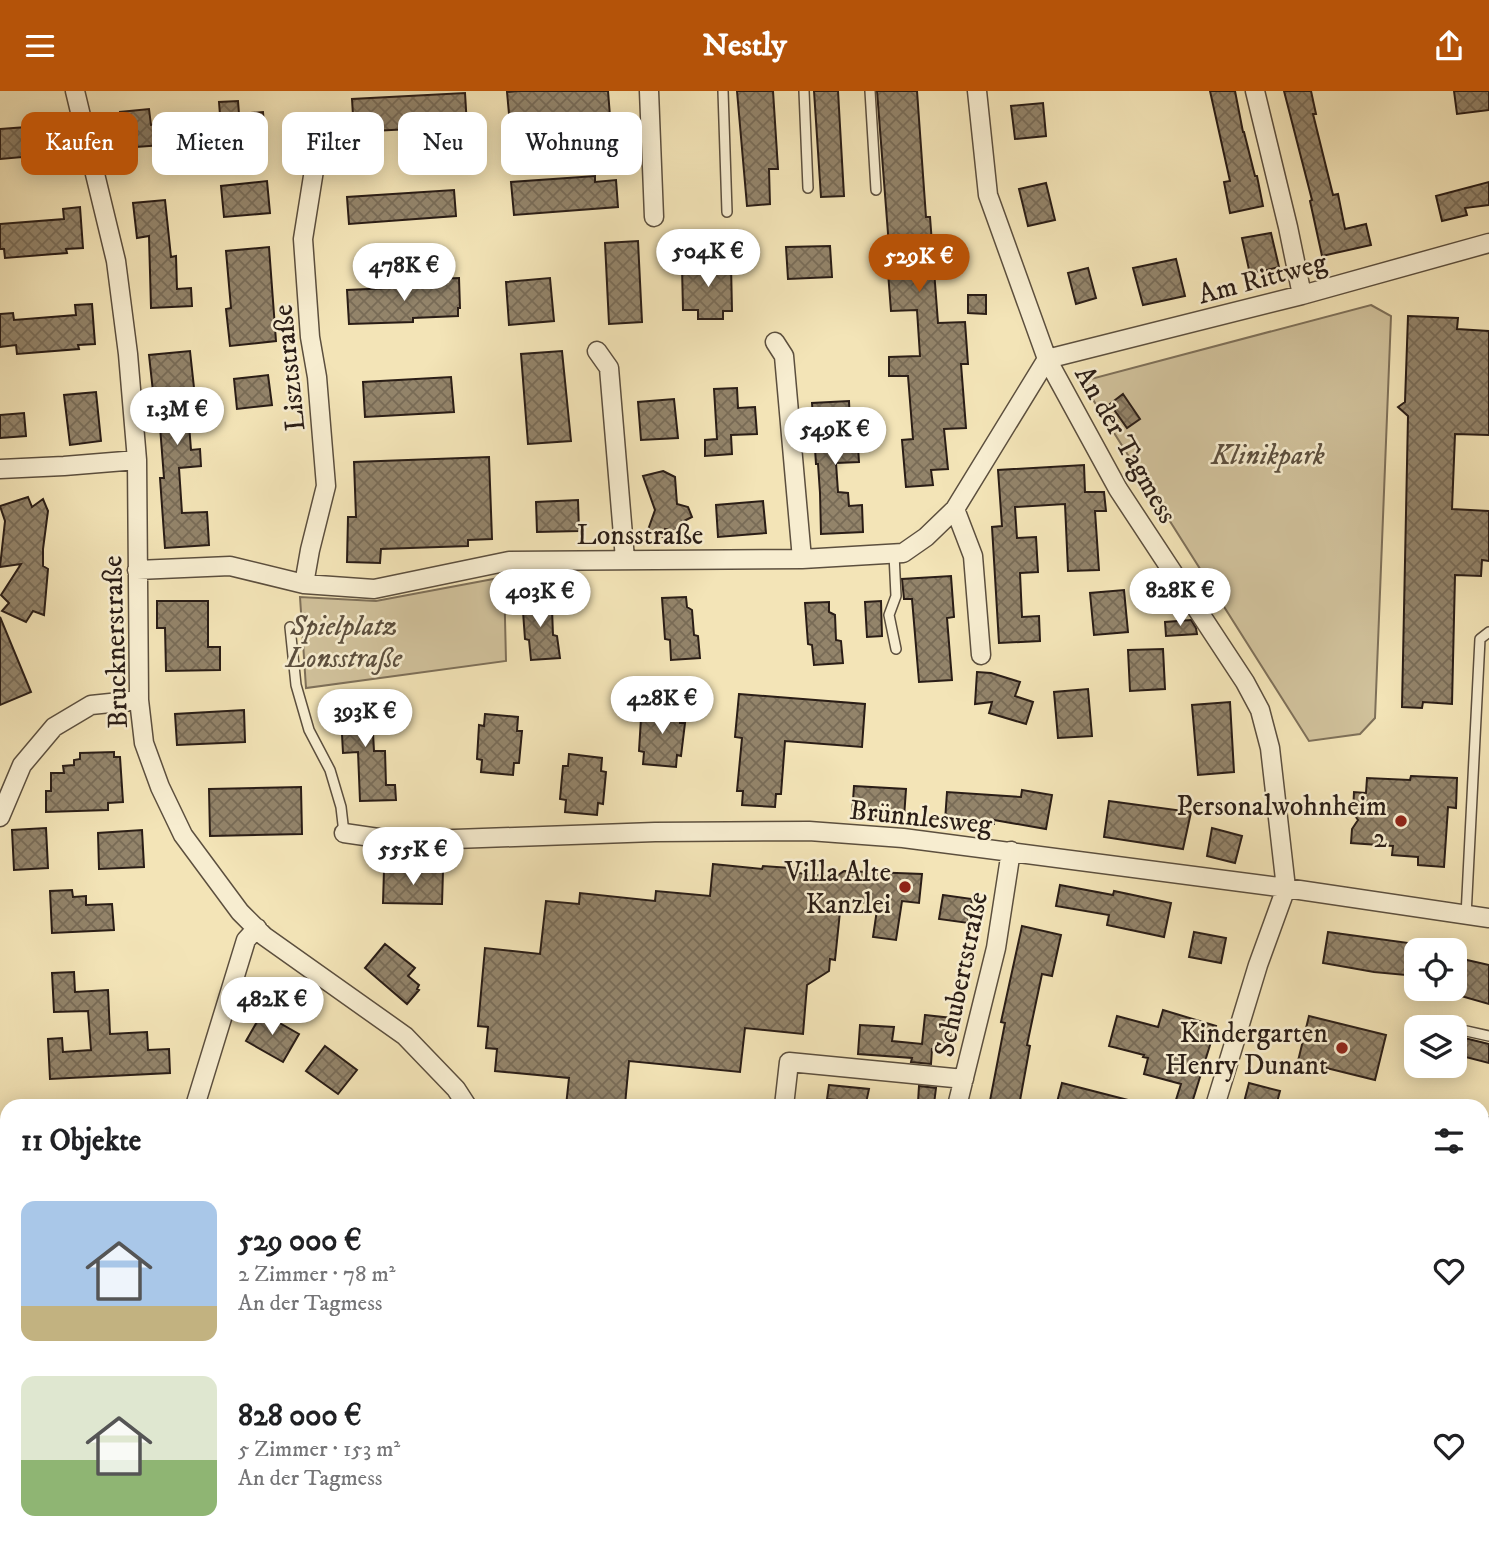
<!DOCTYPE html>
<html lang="de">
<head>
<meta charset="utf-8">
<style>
	:root { --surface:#fff; --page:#f6f6f6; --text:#202124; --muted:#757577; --accent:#b45309 }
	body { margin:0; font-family:"IM FELL DW Pica",serif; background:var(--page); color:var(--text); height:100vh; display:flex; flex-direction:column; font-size:26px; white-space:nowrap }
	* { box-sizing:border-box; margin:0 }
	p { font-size:23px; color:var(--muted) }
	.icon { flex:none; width:38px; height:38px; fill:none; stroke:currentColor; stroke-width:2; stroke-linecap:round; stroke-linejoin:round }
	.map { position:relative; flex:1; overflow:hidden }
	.details { position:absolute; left:0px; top:1008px; width:1489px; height:448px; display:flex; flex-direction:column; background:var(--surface); border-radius:21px 21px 0 0; box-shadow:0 4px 18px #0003 }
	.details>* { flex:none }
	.guide { position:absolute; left:21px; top:21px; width:700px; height:63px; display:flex; gap:14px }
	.tools { position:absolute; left:1404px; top:847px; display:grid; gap:14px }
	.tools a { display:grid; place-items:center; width:63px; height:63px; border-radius:14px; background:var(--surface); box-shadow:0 4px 18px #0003; font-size:35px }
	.price { position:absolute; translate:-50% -60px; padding:0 16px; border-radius:24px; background:#fff; color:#222; font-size:23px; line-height:46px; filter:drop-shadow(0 2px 4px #0008) }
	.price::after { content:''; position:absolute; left:50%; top:42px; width:21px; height:16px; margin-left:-10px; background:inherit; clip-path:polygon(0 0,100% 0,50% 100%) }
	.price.on { background:var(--accent); color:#fff }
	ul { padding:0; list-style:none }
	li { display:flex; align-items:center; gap:21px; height:175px; padding:0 21px }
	li span { display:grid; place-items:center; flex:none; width:196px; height:140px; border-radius:14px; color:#555 }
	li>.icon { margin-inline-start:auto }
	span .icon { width:84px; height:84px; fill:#fffc; stroke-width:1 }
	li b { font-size:30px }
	h2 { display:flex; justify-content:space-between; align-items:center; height:84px; padding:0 21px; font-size:30px }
	.tag { padding:0 24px; border-radius:14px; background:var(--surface); box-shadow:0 4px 18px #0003; font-size:24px; line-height:63px }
	.tag.on { background:var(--accent); color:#fff }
	header { display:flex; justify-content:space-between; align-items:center; height:91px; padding:0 21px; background:var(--accent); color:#fff; font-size:32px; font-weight:800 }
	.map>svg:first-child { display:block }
</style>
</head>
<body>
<header><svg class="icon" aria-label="menu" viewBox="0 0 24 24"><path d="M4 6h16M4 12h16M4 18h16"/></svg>Nestly<svg class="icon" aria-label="share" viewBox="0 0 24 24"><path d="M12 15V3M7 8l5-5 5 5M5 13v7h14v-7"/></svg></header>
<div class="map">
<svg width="1489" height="1456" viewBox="0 0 1489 1456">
	<defs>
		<pattern id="grass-tufts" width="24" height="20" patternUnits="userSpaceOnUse" patternTransform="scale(1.75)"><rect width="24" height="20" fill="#d1c29c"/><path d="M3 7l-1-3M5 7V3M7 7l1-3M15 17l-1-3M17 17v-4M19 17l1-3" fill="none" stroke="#b4a686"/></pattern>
		<pattern id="building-cross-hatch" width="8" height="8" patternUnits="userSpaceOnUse" patternTransform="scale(1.75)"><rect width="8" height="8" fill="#93846a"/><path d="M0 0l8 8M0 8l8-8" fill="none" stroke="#786b56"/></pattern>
	</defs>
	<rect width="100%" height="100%" fill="#f3e4b7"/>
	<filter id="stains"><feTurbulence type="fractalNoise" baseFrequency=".00286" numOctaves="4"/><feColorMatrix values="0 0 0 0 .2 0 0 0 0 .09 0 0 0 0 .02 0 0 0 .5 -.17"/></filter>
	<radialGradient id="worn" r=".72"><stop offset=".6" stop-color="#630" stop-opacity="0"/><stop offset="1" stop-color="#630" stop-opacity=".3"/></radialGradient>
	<path fill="url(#grass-tufts)" stroke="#7e7059" stroke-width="2" d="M 0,1279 L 7,1286 L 7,1390 L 0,1418 Z"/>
	<path fill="#d1c29c" stroke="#7e7059" stroke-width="2" d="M 1371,214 L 1391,225 L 1375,627 L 1360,643 L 1309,650 L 1085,296 L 1087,289 Z
		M 504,486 L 506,570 L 306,597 L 300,506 L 376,510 Z"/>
	<path fill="url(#building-cross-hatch)" stroke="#2a1d16" stroke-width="2" d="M 518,0 L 608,0 L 610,25 L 510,34 L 507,1 Z
		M 737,0 L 773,0 L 778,78 L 769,78 L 770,113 L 747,115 Z
		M 814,0 L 838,0 L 844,105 L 821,106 Z
		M 877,0 L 917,0 L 926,126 L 930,126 L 938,232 L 965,231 L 968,273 L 961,273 L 966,337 L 944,338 L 948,378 L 931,379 L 933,394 L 906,396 L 902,349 L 913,348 L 908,285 L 889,285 L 889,266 L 920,265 L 917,219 L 891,220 L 888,181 L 891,181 Z
		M 1210,0 L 1235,0 L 1243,41 L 1244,41 L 1255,85 L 1257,85 L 1263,115 L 1230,122 L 1224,91 L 1230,90 Z
		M 1284,0 L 1311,0 L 1316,23 L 1313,23 L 1333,104 L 1338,103 L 1345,138 L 1366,133 L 1371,154 L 1322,165 L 1310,110 L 1312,109 Z
		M 1454,0 L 1489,0 L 1489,19 L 1457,23 Z
		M 465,2 L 467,35 L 354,41 L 352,8 Z
		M 238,10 L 239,23 L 263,21 L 265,47 L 222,50 L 219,11 Z
		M 1043,12 L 1046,45 L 1015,48 L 1011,15 Z
		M 149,18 L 151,34 L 160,33 L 162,54 L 123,57 L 120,21 Z
		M 56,23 L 60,63 L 42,65 L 43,68 L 22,70 L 22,66 L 0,68 L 0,38 L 40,35 L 39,24 Z
		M 595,85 L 595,91 L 616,89 L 618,116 L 514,124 L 511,91 Z
		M 267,90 L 270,122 L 224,126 L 221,95 Z
		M 1489,91 L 1489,114 L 1465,117 L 1467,124 L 1442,130 L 1436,105 Z
		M 1046,92 L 1055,129 L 1028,135 L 1019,98 Z
		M 454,99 L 456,125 L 349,133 L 347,106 Z
		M 165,109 L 171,166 L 176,165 L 177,198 L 191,197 L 192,215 L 151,217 L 149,145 L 137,147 L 133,112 Z
		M 80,116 L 83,157 L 66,158 L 67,162 L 5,167 L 4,158 L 0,158 L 0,133 L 64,128 L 63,118 Z
		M 1271,142 L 1279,176 L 1250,183 L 1242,147 Z
		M 638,150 L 642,231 L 609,233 L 605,152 Z
		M 830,155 L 832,186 L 788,188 L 786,156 Z
		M 269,156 L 276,250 L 230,255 L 226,218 L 231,217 L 226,160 Z
		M 1176,168 L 1185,205 L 1143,214 L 1133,177 Z
		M 697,169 L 721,169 L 721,173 L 731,173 L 732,220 L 723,220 L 723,228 L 698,228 L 698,219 L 683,219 L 682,176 L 697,175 Z
		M 1088,177 L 1096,207 L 1076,213 L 1068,182 Z
		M 459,187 L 460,217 L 458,217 L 458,225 L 413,227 L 413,231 L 349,233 L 347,199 L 435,195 L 434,188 Z
		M 550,187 L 554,230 L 509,234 L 506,191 Z
		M 968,204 L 986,204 L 986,223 L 968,222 Z
		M 92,213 L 95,253 L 78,254 L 79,258 L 17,263 L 16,254 L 0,256 L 0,223 L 13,222 L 14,229 L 76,224 L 75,214 Z
		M 1408,225 L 1458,227 L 1457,238 L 1489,240 L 1489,344 L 1455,343 L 1452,418 L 1489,420 L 1489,470 L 1482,469 L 1481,485 L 1455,484 L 1452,613 L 1423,611 L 1422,617 L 1402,616 L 1408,325 L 1398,316 L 1405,311 Z
		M 190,260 L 195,306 L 187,307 L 191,359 L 200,358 L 201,375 L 179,377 L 182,422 L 207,421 L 209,454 L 165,457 L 160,387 L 164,387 L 158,310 L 154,310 L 149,264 Z
		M 562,260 L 571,350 L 528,353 L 521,263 Z
		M 268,284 L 272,314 L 237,318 L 234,288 Z
		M 451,286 L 454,321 L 365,326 L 363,291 Z
		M 737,297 L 738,317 L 755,316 L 757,343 L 731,344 L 732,363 L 705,365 L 705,349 L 717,348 L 714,298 Z
		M 96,301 L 101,350 L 70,354 L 64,304 Z
		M 1123,303 L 1140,328 L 1127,337 L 1110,313 Z
		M 674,308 L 678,347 L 641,349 L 638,311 Z
		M 849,310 L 851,356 L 858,356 L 859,371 L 836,372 L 838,401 L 848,402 L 849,415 L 862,414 L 863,441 L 821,443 L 820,402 L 818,373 L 816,373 L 812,312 Z
		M 24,322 L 26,345 L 0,347 L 0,324 Z
		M 489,366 L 492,448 L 468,449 L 468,455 L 381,458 L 380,472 L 347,471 L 348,426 L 356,426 L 354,371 Z
		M 1084,374 L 1085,401 L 1104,401 L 1106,420 L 1095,420 L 1099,479 L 1068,480 L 1065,413 L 1015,416 L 1017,447 L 1036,446 L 1038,481 L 1020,482 L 1022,526 L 1039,525 L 1040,550 L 999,552 L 992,436 L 1002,435 L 998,379 Z
		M 663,380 L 675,386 L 677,413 L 688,416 L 692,426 L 682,431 L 680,441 L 665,438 L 663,446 L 648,439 L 655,419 L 643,385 Z
		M 28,406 L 32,416 L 43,408 L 48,420 L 43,458 L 43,475 L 48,478 L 44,524 L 33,520 L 26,531 L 2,520 L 9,512 L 1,504 L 21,473 L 0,476 L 5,430 L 0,415 Z
		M 578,409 L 579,440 L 537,441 L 536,411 Z
		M 763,410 L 766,442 L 718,446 L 716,414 Z
		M 951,485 L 954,526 L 947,527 L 952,589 L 919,591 L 912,508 L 904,508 L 902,488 Z
		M 1124,499 L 1128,541 L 1094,544 L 1090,502 Z
		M 546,506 L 546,516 L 552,518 L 553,544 L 557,545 L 560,567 L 531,569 L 529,549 L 525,548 L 522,507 Z
		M 686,506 L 687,516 L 692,519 L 694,544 L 698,545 L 700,567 L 671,569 L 670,549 L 665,548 L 662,507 Z
		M 157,510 L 208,510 L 208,556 L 220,556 L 220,579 L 166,580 L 165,537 L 157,537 Z
		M 881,510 L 882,545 L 867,546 L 865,511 Z
		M 829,511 L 829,521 L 835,524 L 836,549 L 841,550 L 843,572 L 814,574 L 812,554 L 808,553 L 805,512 Z
		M 0,526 L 31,601 L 0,614 Z
		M 1191,529 L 1196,537 L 1197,543 L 1166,545 L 1165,531 Z
		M 1163,558 L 1165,598 L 1130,600 L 1128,559 Z
		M 977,581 L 991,582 L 1020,591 L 1015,605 L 1033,611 L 1026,633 L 989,622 L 992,611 L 975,613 Z
		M 1088,598 L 1092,645 L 1058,647 L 1054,601 Z
		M 739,603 L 865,613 L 862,656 L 785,650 L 781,703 L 776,703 L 775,716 L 742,714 L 743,700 L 737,700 L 742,647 L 735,646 Z
		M 371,605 L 374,660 L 385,660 L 386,694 L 395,694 L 396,709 L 360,710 L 358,661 L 343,662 L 340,606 Z
		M 1230,611 L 1234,681 L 1198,684 L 1192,614 Z
		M 647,615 L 681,618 L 680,632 L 685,632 L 681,665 L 677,664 L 676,676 L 643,673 L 644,661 L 639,660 L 641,627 L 646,627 Z
		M 244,619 L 245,651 L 177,654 L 175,623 Z
		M 485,623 L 518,626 L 517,640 L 522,640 L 519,672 L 514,672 L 513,684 L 481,681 L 482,669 L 477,668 L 479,634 L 484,635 Z
		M 114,661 L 114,666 L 120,666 L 123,711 L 108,712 L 108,719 L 46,721 L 46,700 L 51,700 L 51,682 L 64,682 L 63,675 L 74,674 L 74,669 L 80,668 L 80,662 Z
		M 569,663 L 602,667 L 601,680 L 606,681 L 603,713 L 598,712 L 597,724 L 565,721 L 566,709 L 560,708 L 563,675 L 568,675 Z
		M 1411,685 L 1457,687 L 1456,717 L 1448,716 L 1444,776 L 1418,774 L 1418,766 L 1392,764 L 1393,755 L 1351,752 L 1352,738 L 1358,729 L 1353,722 L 1354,701 L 1366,702 L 1367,687 L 1410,689 Z
		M 854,695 L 906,698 L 904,727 L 852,724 Z
		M 301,696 L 302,743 L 210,745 L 209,698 Z
		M 1022,699 L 1052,704 L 1046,738 L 994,729 L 994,733 L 945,730 L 947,701 L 1021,706 Z
		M 1109,710 L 1191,721 L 1183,758 L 1104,746 Z
		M 46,737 L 48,777 L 14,779 L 12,739 Z
		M 1212,737 L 1242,745 L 1235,772 L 1207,765 Z
		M 142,739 L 144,776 L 99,778 L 98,742 Z
		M 713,773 L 762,778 L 763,775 L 791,777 L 799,778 L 799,782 L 835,786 L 844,780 L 922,783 L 919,812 L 902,810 L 896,849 L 873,846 L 878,812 L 841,811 L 835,869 L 830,868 L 829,880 L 807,894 L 803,943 L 745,937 L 740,981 L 629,970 L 625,1014 L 607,1012 L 606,1015 L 566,1015 L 569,987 L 495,980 L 497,958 L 486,957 L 488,936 L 478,935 L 485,857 L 540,863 L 546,810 L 579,813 L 580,802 L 655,810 L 656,800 L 710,805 Z
		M 384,779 L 443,780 L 442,813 L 383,812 Z
		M 1060,794 L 1113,804 L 1114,800 L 1171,812 L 1164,846 L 1107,834 L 1109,824 L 1056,815 Z
		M 72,799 L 73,806 L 86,805 L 86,814 L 112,813 L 114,839 L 52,842 L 50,800 Z
		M 943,804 L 972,808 L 968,832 L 939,828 Z
		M 1022,835 L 1061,844 L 1052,885 L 1042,883 L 1027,954 L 1030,955 L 1019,1015 L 989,1015 L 1005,932 L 1001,931 Z
		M 1194,841 L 1226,847 L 1221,872 L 1189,866 Z
		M 1328,841 L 1416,853 L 1416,885 L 1374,881 L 1323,872 Z
		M 385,853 L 415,877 L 408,885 L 419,894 L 417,898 L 419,899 L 407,913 L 365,877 Z
		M 1454,866 L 1489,874 L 1489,913 L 1454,903 Z
		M 74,881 L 75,901 L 108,899 L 110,943 L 147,941 L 148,959 L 169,958 L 170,982 L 50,988 L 48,948 L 62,947 L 63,961 L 91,959 L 88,920 L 54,921 L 52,882 Z
		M 1163,919 L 1216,935 L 1191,1015 L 1174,1015 L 1181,993 L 1144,983 L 1148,967 L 1143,966 L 1144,964 L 1109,955 L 1117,925 L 1158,936 Z
		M 262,922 L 299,943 L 283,971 L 246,950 Z
		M 925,924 L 952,927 L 950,950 L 946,950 L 945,959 L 932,958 L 931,973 L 911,971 L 912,967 L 858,963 L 860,934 L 894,936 L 892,950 L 922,953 Z
		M 1309,925 L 1386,944 L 1375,989 L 1298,970 Z
		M 1456,945 L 1489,953 L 1489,972 L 1454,963 Z
		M 325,955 L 357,979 L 338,1003 L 306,980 Z
		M 1062,992 L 1132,1010 L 1131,1015 L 1056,1015 Z
		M 1249,992 L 1280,1000 L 1276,1015 L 1243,1015 Z
		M 829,994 L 869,998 L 866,1012 L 827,1008 Z
		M 919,995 L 936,997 L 934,1013 L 918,1011 Z"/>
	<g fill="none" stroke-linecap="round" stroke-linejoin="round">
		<g stroke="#5c4f3e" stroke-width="12">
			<path id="service" d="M 723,0 L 727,121
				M 804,0 L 808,97
				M 870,0 L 876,99
				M 894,463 L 896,505 L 889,524 L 896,558
				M 290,536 L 296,594 L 309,639 L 330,679 L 341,716 L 344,742
				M 1466,825 L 1480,548 L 1489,541
				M 1462,939 L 1489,945
				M 1482,1030 L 1489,1031
				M 835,1456 L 837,1449
				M 924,1456 L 927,1449
				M 1189,1456 L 1191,1449"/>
		</g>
		<g stroke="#5c4f3e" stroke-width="21">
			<path id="minor" d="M 75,0 L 116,170 L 128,263 L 137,369 L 139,609 L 144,652 L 160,696 L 183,744 L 240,821 L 264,845 L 405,945 L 456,998 L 467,1015
				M 649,0 L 654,126
				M 977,0 L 988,104 L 1047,268 L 1118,398 L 1245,591 L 1260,619 L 1270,657 L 1286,797 L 1258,874 L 1215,1015
				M 1255,0 L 1288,136 L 1302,204
				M 775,251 L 784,265 L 802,468
				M 597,260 L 609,277 L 625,468
				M 1047,268 L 1302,204 L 1489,152
				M 0,378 L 64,375 L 137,369
				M 955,418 L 973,465 L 981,564
				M 137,479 L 230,475 L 304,493 L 374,498 L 509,470 L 802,468 L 903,462 L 926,446 L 955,418 L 1047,268
				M 304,493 L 310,459 L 326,395 L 317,286 L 310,246 L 303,148 L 318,54
				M 0,726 L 22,674 L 54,636 L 91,614 L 139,609
				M 344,742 L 399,750 L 655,741 L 809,740 L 903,747 L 1286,797 L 1489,827
				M 195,1015 L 246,849 L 257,837
				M 784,1015 L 789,971 L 964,988
				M 957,1015 L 996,857 L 1011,760
				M 0,1257 L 7,1263
				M 296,1449 L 311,1456
				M 1309,1449 L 1318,1456
				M 5,1456 L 7,1447
				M 233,1456 L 235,1449
				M 494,1456 L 495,1449
				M 733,1456 L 735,1449
				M 1070,1456 L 1074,1449"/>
		</g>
		<g stroke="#5c4f3e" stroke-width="24">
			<path id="tertiary" d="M 1482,1110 L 1489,1103
				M 1258,1456 L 1262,1449"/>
		</g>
		<use href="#service" stroke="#f7edd0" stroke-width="9"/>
		<use href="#minor" stroke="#f7edd0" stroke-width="18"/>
		<use href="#tertiary" stroke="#f7edd0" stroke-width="21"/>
	</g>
	<g fill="#8f2418" stroke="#f7edd0" stroke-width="2.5">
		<circle cx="1401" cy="730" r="7"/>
		<circle cx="905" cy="796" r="7"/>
		<circle cx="1342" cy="957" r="7"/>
	</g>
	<g text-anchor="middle" stroke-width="5" stroke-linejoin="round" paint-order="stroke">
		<g font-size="28" fill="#2a1d16" stroke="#f7edd0">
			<text transform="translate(1262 186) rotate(-15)" y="10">Am Rittweg</text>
			<text transform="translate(288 277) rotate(-96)" y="10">Lisztstraße</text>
			<text transform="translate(1127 353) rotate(60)" y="10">An der Tagmess</text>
			<text x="640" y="453">Lonsstraße</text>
			<text transform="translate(114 551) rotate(-92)" y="10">Brucknerstraße</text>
			<text transform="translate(921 725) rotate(6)" y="10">Brünnlesweg</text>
			<text transform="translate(960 883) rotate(-78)" y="10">Schubertstraße</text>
		</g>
		<g font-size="28" font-style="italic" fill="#5c4f3e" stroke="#f7edd0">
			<text x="1268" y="373">Klinikpark</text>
			<text x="344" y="544">Spielplatz<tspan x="344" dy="32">Lonsstraße</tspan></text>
		</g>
		<g font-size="28" fill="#2a1d16" stroke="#f7edd0" text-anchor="end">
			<text x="1387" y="724">Personalwohnheim<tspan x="1387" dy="32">2</tspan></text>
			<text x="891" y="790">Villa Alte<tspan x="891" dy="32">Kanzlei</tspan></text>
			<text x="1328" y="951">Kindergarten<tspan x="1328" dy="32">Henry Dunant</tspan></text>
		</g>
	</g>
	<rect width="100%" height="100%" filter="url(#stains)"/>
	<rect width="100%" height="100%" fill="url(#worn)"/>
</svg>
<div class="tools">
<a><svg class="icon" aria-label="locate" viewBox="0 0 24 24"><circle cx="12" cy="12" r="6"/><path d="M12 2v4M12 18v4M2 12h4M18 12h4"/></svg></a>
<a><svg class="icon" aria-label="layers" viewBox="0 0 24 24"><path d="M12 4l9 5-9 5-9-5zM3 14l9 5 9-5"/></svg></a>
</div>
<b class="price" style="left:708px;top:198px">504K €</b>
<b class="price on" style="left:919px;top:203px">529K €</b>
<b class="price" style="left:404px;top:212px">478K €</b>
<b class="price" style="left:177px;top:356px">1.3M €</b>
<b class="price" style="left:835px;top:376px">549K €</b>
<b class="price" style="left:1180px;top:537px">828K €</b>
<b class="price" style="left:540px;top:538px">403K €</b>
<b class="price" style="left:662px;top:645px">428K €</b>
<b class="price" style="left:365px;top:658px">393K €</b>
<b class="price" style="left:413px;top:796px">555K €</b>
<b class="price" style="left:272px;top:946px">482K €</b>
<div class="guide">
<a class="tag on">Kaufen</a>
<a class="tag">Mieten</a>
<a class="tag">Filter</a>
<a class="tag">Neu</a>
<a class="tag">Wohnung</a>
</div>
<section class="details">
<h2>11 Objekte<svg class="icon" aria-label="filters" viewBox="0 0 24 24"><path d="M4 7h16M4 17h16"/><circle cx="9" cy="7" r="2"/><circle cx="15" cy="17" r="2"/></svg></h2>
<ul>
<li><span style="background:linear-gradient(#a9c7e8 75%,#c2b280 0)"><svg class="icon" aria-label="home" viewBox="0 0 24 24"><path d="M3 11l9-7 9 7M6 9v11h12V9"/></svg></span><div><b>529 000 €</b><p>2 Zimmer · 78 m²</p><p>An der Tagmess</p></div><svg class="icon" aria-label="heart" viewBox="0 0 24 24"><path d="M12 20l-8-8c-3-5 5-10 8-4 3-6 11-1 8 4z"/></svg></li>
<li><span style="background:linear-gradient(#dfe7d0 60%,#8fb573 0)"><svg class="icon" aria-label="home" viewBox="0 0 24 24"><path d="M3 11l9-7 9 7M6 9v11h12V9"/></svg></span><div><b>828 000 €</b><p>5 Zimmer · 153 m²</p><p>An der Tagmess</p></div><svg class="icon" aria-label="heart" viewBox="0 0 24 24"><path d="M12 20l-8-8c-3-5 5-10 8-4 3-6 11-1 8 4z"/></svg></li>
</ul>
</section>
</div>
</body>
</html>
